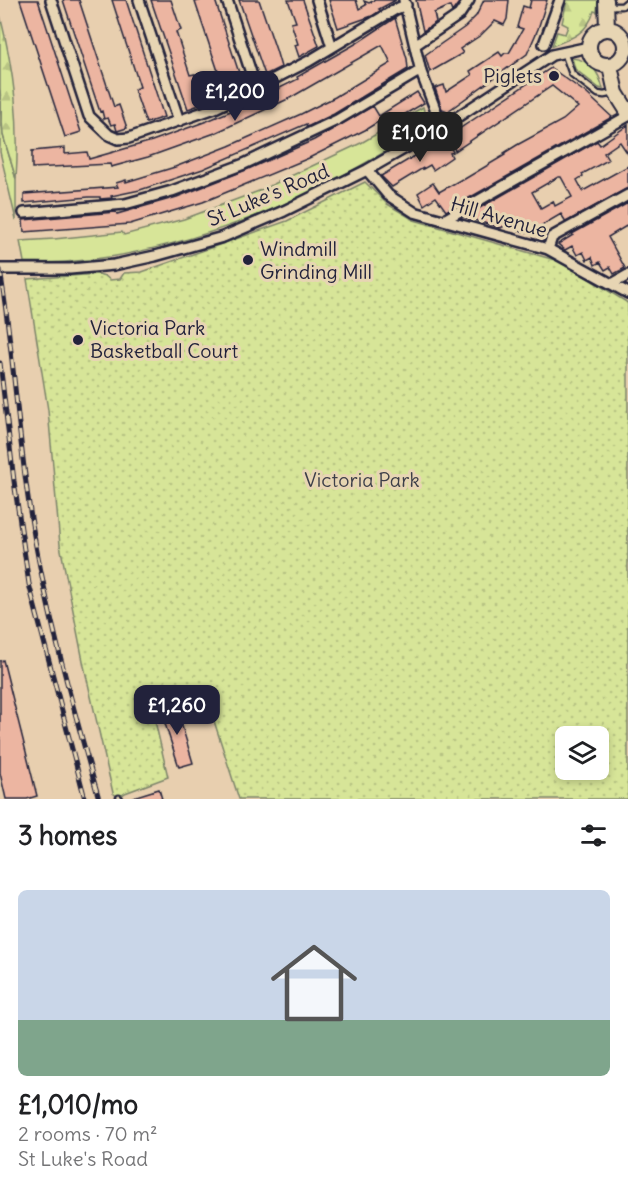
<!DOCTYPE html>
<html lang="en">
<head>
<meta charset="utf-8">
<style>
	:root { --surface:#fff; --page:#f2f2f2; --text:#202124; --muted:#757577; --accent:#22223b }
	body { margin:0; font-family:Delius,sans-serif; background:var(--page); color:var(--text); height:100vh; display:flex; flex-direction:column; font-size:22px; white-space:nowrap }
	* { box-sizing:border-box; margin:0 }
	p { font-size:20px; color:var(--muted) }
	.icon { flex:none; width:33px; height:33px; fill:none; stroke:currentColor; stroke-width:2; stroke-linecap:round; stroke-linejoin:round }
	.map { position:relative; height:799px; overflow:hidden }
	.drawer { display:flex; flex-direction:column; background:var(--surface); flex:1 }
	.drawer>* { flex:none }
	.tools { position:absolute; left:555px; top:726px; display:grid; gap:12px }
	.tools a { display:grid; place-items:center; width:54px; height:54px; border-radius:9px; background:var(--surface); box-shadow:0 3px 9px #0003; font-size:30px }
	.price { position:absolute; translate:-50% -51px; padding:0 14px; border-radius:12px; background:var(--accent); color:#fff; font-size:20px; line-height:39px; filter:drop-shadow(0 2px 3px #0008) }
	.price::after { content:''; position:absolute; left:50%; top:36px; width:18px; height:14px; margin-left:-9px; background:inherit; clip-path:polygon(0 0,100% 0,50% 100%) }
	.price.active { background:#222; color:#fff }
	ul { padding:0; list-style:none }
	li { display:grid; align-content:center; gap:12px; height:318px; padding:0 18px }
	li span { display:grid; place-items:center; height:186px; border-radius:9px; color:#555 }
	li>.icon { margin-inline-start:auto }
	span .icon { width:108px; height:108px; fill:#fffc; stroke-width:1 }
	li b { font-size:26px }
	h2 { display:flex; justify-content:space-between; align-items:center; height:72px; padding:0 18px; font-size:26px }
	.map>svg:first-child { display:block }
</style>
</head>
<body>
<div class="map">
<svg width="628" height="799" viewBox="0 0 628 799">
	<defs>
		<pattern id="forest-firs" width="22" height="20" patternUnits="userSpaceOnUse" patternTransform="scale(1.5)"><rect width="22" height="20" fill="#d7e598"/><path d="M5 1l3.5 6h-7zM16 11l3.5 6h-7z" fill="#b8c484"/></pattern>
		<pattern id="park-dots" width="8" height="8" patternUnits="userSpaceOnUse" patternTransform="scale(1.5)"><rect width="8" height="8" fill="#d7e598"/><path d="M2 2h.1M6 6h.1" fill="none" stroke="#b8c484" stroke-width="1.8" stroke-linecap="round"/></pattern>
	</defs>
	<rect width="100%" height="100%" fill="#e8cfaf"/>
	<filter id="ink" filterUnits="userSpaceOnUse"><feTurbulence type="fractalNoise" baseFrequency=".0167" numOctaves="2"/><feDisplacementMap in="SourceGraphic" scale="12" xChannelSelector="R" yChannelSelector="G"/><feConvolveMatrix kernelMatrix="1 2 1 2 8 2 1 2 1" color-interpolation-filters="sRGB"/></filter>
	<g filter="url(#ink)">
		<path fill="#d7e598" stroke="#7c846a" stroke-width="1.5" d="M 572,58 C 591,60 599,72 603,89 L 599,88 L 575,69 Z
			M 0,89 L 3,135 L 16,179 L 16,220 L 0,152 Z
			M 423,107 L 425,115 L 428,115 L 431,123 L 428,127 C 389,149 350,173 309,193 C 237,227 145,257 65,262 C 51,263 38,262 24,262 L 20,241 L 54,239 L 122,232 L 124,235 L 184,219 L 259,191 L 361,143 Z"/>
		<path fill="url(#forest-firs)" stroke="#7c846a" stroke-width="1.5" d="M 567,0 L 598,0 L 597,12 L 594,11 C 588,33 571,39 552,46 L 557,32 L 565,34 L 568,26 L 562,23 Z
			M 0,15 C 14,72 20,121 16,179 L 3,135 L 0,89 Z"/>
		<path fill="url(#park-dots)" stroke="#7c846a" stroke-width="1.5" fill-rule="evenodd" d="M 365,182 L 387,204 L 414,220 L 562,262 L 628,303 L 628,799 L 239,799 L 206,696 L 152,708 L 168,777 L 125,793 L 119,798 L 113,793 L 84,666 L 60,545 L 48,410 L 27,279 L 98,274 L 105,276 L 110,280 L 120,279 L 124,273 L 142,272 L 287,221 ZM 566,736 L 598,736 L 598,770 L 566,770 Z"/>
		<path fill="#ecb5a1" stroke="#22223b" stroke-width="1.5" fill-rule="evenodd" d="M 20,0 L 38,0 L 81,132 L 65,137 Z
			M 63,0 L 79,0 L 114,107 L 119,105 L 127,128 L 117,131 L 115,124 L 111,125 L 108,118 L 104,119 L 102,111 L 100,112 Z
			M 112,0 L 126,0 L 164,117 L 146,123 L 134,89 L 140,87 Z
			M 151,0 L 171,0 L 181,30 L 176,32 L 190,75 L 195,74 L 199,90 L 222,83 L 195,2 L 202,0 L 215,0 L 243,85 L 219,95 L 220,97 L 213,100 L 188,109 Z
			M 239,0 L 259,0 L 276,50 L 281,67 L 265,75 Z
			M 288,0 L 303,0 L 319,46 L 299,57 L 295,45 L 298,44 L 291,23 L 296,22 Z
			M 329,0 L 356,0 L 359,9 L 366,5 L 364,1 L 369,3 L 375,0 L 396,0 L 379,9 L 381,10 L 372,16 L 338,28 Z
			M 416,0 L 461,0 L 452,12 L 450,6 L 434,13 L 436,22 L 423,31 Z
			M 484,0 L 509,0 L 507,19 L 504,25 L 495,21 L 481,35 L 460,49 L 463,53 L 430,72 L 425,55 L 465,27 L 476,16 Z
			M 531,0 L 547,0 L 538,29 L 527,54 L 448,111 L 442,109 L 435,88 L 444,85 L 446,92 L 472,75 L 470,71 L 499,52 L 502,56 L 505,53 L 509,53 L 523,29 L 517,27 L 523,6 L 529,8 Z
			M 395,18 L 407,59 L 408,69 L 334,114 L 307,127 L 306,124 L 203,169 L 140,190 L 111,196 L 112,198 L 100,199 L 100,197 L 89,197 L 24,203 L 24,194 L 118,187 L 116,183 L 126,180 L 126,182 L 175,167 L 229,146 L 301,114 L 335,97 L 391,63 L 382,45 L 290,98 L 215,133 L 148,157 L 111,167 L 110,164 L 32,168 L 32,151 L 65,148 L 65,154 L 87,152 L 89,159 L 152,141 L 207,121 L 252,102 L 298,79 L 297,77 L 357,43 Z
			M 551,68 L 586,93 L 612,117 L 446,211 L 436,197 L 424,205 L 418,193 L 433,183 L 439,192 L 462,179 L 463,180 L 505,155 L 504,153 L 517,145 L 563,120 L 578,107 L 552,86 L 455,151 L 450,135 Z
			M 417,92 L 424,103 L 385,126 L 380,119 L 381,120 L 365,130 L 309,158 L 203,202 L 130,224 L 24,232 L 23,220 L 116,212 L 117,214 L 177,197 L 246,170 L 314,140 L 373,106 L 379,116 Z
			M 628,125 L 628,154 L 620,142 L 604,153 L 608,160 L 582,174 L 583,176 L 577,180 L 583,191 L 628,166 L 628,188 L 566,222 L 561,214 L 529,233 L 517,230 L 512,221 L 501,228 L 464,217 L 597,141 L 600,145 ZM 558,177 L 561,177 L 572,197 L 555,206 L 553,201 L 541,208 L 532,192 Z
			M 445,138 L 453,152 L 450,153 L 452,157 L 433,170 L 430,165 L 423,169 L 423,168 L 392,187 L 381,176 Z
			M 628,203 L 628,225 L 608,237 L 625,268 L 614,274 L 610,267 L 605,270 L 600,262 L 595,265 L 592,257 L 587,260 L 583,252 L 577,255 L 572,246 L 565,250 L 558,244 L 573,235 L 572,234 Z
			M 3,660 L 37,796 L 27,799 L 6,799 L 0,773 L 0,661 Z
			M 176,706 L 193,763 L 179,767 L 161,711 Z
			M 159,789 L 162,799 L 133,799 L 133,797 Z"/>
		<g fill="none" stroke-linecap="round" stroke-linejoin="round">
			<g stroke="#22223b" stroke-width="9">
				<path id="lane" d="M 608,6 L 622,6 L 628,1
					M 564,52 L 572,74 L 598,94 L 604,95 L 614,93
					M 119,798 L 120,799"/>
			</g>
			<g stroke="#22223b" stroke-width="14">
				<path id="street" d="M 51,0 L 89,116 L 109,135 L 118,139 L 129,138 L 215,108 L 256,88 L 309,61 L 396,9 L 406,5
					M 139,0 L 179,121
					M 227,0 L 256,88
					M 317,0 L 332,47
					M 404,0 L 421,72 L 442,127
					M 544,44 L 560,0
					M 415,45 L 459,15 L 469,0
					M 625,50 L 628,51
					M 367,170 L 388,195 L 414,212 L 548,249 L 628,293
					M 24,213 L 125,204 L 172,191 L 244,164 L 337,120 L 416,73 L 421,72
					M 444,220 L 628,116
					M 548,249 L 552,237 L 628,195
					M 0,269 L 70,269 L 114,265 L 155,256 L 223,237 L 284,211 L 367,170 L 442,127 L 552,55 L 589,47
					M 614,283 L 628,275"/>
			</g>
			<g stroke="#22223b" stroke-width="18">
				<path id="secondary" d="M 606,0 L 607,29
					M589 47a18 18 0 1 1 36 0a18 18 0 1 1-36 0Z
					M 610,66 L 616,93 L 628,112"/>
			</g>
			<use href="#lane" stroke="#e7d5b3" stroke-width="4.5"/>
			<use href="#street" stroke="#e7d5b3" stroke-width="9"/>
			<use href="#secondary" stroke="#e7d5b3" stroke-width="14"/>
			<g stroke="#22223b" stroke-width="5">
				<path id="rail" d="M 0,270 C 14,354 18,440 32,524 C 48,617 73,708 99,799
					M 0,363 L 14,481 L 29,584 L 85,799"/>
			</g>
			<use href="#rail" stroke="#e7d5b3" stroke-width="3" stroke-dasharray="9" stroke-linecap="butt"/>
		</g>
	</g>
	<g fill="#22223b" stroke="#e7d5b3" stroke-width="2">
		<circle cx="554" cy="76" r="6"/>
		<circle cx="248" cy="260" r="6"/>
		<circle cx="78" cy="340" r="6"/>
	</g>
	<g text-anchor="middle" stroke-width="6" stroke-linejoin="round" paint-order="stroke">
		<g font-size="20" fill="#22223b" stroke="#e7d5b3" text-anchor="start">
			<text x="542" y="83" text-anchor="end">Piglets</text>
			<text x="260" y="256">Windmill<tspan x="260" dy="23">Grinding Mill</tspan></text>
			<text x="90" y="335">Victoria Park<tspan x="90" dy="23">Basketball Court</tspan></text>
		</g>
		<g font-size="20" fill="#22223b" stroke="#e7d5b3">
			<text transform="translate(268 195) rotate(-23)" y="7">St Luke's Road</text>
			<text transform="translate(499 217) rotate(16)" y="7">Hill Avenue</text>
		</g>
		<g font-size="20" fill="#3d3f49" stroke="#e7d5b3">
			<text x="362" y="487">Victoria Park</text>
		</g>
	</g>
</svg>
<div class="tools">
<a><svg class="icon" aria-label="layers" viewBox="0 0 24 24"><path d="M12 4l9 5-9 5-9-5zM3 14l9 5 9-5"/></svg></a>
</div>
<b class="price" style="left:235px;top:122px">£1,200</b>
<b class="price active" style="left:420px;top:163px">£1,010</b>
<b class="price" style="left:177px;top:736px">£1,260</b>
</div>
<section class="drawer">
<h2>3 homes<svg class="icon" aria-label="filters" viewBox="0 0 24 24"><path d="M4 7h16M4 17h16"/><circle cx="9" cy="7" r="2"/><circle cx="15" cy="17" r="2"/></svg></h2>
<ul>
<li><span style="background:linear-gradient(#c9d6e8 70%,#7fa58c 0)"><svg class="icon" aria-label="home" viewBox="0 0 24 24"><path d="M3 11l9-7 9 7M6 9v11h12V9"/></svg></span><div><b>£1,010/mo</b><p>2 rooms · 70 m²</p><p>St Luke's Road</p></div></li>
</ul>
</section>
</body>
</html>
